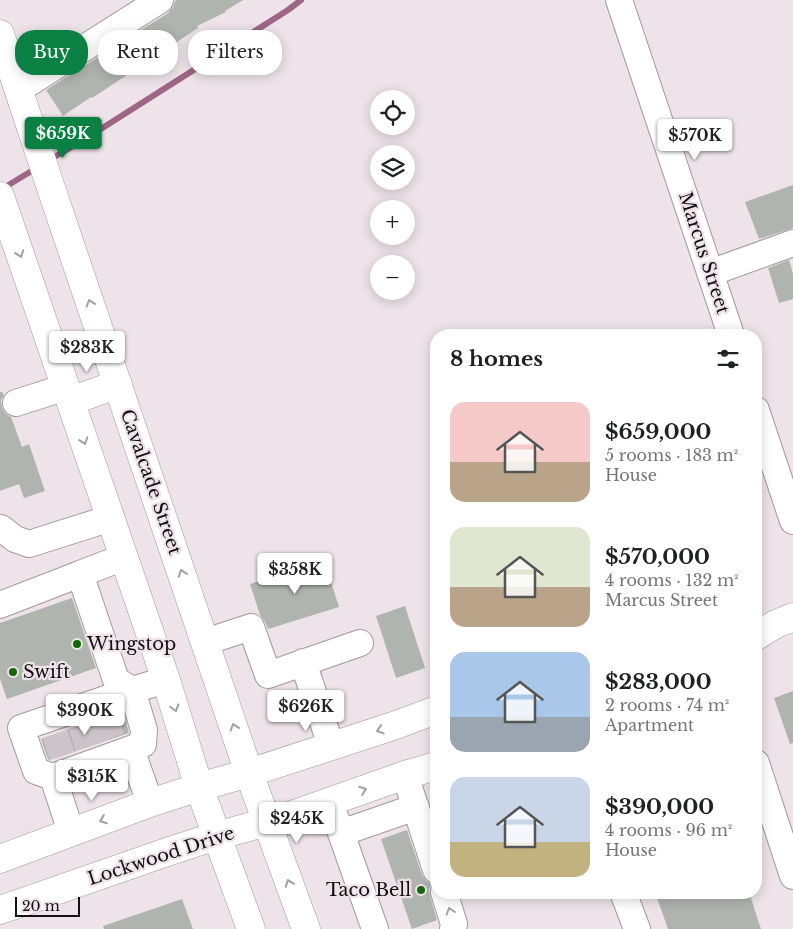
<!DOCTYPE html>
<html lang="en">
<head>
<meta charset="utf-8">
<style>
	:root { --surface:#fff; --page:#f6f6f6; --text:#202124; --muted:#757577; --accent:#0b8043 }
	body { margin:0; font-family:"Libre Baskerville",serif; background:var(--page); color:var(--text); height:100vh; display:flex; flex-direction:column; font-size:19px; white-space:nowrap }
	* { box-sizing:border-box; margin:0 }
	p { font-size:16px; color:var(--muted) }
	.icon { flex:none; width:28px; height:28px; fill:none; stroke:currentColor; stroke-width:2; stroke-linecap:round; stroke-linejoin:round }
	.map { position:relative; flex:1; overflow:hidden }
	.sheet { position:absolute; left:430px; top:329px; width:332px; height:570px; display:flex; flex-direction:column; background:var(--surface); border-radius:20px; box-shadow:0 2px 12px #0003 }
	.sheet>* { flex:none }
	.top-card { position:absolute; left:15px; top:30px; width:340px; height:45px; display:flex; gap:10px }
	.tools { position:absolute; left:370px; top:90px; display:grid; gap:10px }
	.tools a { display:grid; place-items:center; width:45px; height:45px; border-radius:50%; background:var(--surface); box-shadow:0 2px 12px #0003; font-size:25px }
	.scale { position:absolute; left:15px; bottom:12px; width:65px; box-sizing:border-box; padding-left:5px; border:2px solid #141113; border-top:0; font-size:14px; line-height:18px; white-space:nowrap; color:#141113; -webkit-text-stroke:4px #ede3e8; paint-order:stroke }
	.price { position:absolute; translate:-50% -42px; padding:0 11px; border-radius:5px; background:#fff; color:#222; font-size:16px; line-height:32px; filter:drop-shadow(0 1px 2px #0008) }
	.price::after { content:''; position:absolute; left:50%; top:30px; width:15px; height:11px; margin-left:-8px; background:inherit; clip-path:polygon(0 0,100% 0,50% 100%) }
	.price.current { background:var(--accent); color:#fff }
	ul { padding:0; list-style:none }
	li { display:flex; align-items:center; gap:15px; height:125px; padding:0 20px }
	li span { display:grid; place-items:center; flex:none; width:140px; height:100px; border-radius:15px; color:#555 }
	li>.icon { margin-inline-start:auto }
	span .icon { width:60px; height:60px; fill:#fffc; stroke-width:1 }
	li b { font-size:21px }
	h2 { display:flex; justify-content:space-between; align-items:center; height:60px; padding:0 20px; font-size:21px }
	.chip { padding:0 18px; border-radius:20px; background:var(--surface); box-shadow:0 2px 12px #0003; font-size:18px; line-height:45px }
	.chip.current { background:var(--accent); color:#fff }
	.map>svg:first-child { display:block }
</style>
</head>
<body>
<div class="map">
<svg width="793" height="929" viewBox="0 0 793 929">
	<rect width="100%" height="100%" fill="#ede3e8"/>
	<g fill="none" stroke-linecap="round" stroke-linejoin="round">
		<path stroke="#9d6685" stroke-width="6" d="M 49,160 L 82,141 L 288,10 L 301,0
			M 2,189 L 38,167"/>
	</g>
	<path fill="#afb5ae" d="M 177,0 L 243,0 L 225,11 L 226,12 L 197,26 L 198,28 L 92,98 L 91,97 L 63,116 L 46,90 L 168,13 L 173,7 L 175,1 Z
		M 793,185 L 793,228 L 759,239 L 745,202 Z
		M 789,260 L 793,274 L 793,299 L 779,303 L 768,268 Z
		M 0,392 L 2,392 L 4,395 L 1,400 L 2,408 L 6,414 L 11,417 L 22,447 L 29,444 L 45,491 L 24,498 L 19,484 L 0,491 Z
		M 324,560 L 339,607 L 268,629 L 265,622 L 260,615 L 250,584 Z
		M 72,598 L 96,668 L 7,699 L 0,679 L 0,623 Z
		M 405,606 L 425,668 L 396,678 L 376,616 Z
		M 793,691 L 793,743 L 790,744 L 774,698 Z
		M 123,711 L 129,733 L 49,760 L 48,759 L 41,739 Z
		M 407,830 L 422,875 L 426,881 L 432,884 L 429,889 L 430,896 L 437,920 L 412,929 L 381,839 Z
		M 655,892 L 749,892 L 761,929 L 668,929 Z
		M 182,899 L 193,929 L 104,929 L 103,926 Z"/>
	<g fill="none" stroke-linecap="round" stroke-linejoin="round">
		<path stroke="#ccc4c8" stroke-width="26" stroke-dasharray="26 13" stroke-linecap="butt" d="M 104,717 L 112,738
			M 81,725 L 88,747
			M 55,734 L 62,756"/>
		<g stroke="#a2999d" stroke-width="28">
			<path id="minor" d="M 619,0 L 731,335
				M 18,90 L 160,0
				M 710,273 L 793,243
				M 16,403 L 66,387
				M 756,410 L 793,521
				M 0,528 L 1,528 L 15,539 L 29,544 L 111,518
				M 124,557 L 80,574 L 116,680 L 132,690 L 166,680
				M 0,605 L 80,574
				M 205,642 L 251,627 L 268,675 L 360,643
				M 303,662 L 331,746
				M 756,763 L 793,876
				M 405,775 L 436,870
				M 53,777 L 36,771 L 21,728 L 132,690 L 144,730 L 143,744 L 131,749
				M 330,802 L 375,929
				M 71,832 L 53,777 L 131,749 L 150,803
				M 341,833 L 416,807
				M 444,892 L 454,924 L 453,929
				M 623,892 L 637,929"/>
		</g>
		<g stroke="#a2999d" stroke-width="29">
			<path id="major" d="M 0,34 L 50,185 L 249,773 L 306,929
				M 0,196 L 166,680 L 199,787 L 251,929
				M 71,401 L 118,384
				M 756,636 L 776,624 L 793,617
				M 0,859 L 150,803 L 199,787 L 249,773 L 396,725 L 436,710
				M 0,910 L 167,852 L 216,836 L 292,815 L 405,775 L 436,766"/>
		</g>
		<use href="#minor" stroke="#fff" stroke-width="26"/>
		<use href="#major" stroke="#fff" stroke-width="28"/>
	</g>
	<defs><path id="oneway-chevron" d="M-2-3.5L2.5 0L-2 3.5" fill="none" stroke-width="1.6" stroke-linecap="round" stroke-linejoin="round" transform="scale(1.25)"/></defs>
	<g stroke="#a1a0a1">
		<use href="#oneway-chevron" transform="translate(20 254) rotate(71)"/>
		<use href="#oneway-chevron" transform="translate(90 303) rotate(-109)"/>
		<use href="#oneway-chevron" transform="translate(84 441) rotate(71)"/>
		<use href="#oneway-chevron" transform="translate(182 573) rotate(-109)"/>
		<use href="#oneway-chevron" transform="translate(175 708) rotate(74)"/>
		<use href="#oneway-chevron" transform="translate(234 727) rotate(-109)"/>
		<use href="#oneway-chevron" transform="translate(380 730) rotate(162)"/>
		<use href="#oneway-chevron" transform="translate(363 790) rotate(-20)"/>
		<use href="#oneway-chevron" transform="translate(103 820) rotate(160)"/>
		<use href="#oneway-chevron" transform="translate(289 883) rotate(-110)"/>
		<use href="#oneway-chevron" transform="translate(450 911) rotate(-108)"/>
	</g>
	<g fill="#15680a" stroke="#ede3e8" stroke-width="2">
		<circle cx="77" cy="644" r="5"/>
		<circle cx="13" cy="672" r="5"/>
		<circle cx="421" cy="890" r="5"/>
	</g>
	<g text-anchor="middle" stroke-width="4.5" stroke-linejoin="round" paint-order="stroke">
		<g font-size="18" fill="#141113" stroke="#ede3e8">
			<text transform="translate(704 253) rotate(72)" y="6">Marcus Street</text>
			<text transform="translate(151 482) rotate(71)" y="6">Cavalcade Street</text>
			<text transform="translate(161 856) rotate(-18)" y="6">Lockwood Drive</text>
		</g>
		<g font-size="18" fill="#141113" stroke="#ede3e8" text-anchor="start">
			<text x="87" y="650">Wingstop</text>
			<text x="23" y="678">Swift</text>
			<text x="411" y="896" text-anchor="end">Taco Bell</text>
		</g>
	</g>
</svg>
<div class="tools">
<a><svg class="icon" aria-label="locate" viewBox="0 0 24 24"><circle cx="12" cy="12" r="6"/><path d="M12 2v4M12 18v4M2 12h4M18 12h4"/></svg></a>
<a><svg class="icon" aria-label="layers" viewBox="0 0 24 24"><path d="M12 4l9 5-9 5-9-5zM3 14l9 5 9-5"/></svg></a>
<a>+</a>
<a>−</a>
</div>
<div class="scale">20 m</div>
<b class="price current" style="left:63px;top:159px">$659K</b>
<b class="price" style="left:695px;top:161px">$570K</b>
<b class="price" style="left:87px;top:373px">$283K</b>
<b class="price" style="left:295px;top:595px">$358K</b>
<b class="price" style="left:306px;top:732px">$626K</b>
<b class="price" style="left:85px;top:736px">$390K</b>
<b class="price" style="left:92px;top:802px">$315K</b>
<b class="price" style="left:297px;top:844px">$245K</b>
<div class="top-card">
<a class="chip current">Buy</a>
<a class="chip">Rent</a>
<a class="chip">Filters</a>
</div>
<section class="sheet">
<h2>8 homes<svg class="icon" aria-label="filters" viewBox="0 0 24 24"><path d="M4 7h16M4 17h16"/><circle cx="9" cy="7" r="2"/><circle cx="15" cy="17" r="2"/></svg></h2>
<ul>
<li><span style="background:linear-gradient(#f6c9c9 60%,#b9a48a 0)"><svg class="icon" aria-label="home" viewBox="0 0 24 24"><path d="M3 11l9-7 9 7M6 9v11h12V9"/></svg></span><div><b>$659,000</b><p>5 rooms · 183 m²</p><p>House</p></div></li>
<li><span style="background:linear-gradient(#dfe7d0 60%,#b9a48a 0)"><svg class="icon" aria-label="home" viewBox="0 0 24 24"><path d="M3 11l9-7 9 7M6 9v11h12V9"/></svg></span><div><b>$570,000</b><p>4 rooms · 132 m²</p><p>Marcus Street</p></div></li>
<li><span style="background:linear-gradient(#a9c7e8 65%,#9aa5b1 0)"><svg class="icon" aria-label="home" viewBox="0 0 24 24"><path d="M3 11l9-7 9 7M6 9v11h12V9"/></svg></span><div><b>$283,000</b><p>2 rooms · 74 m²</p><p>Apartment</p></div></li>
<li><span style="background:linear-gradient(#c9d6e8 65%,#c2b280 0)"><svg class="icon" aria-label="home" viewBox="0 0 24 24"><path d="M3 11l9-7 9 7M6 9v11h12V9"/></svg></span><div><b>$390,000</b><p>4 rooms · 96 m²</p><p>House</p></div></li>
</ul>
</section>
</div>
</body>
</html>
